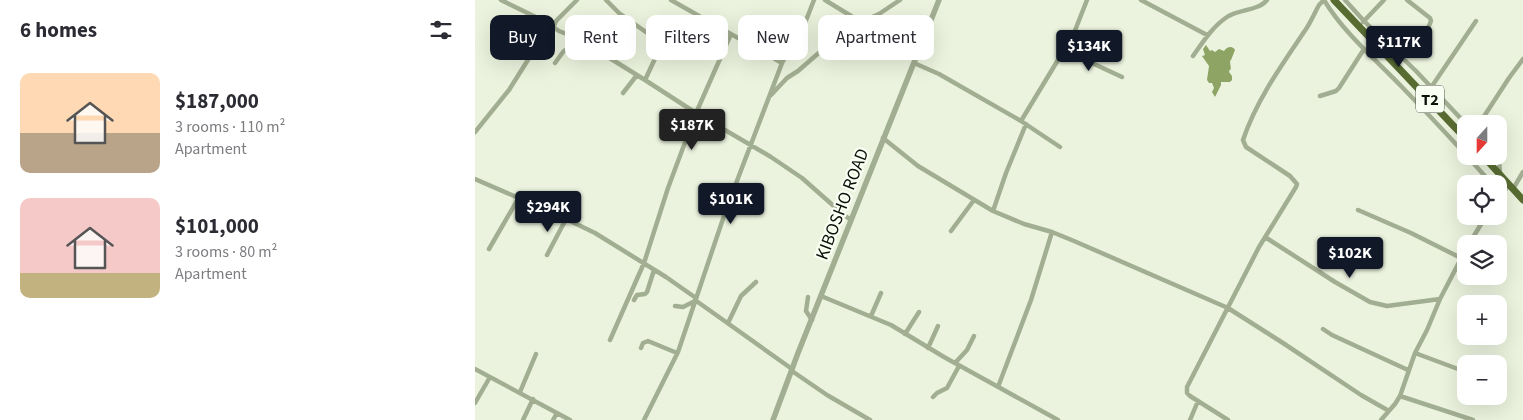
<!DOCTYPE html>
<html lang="en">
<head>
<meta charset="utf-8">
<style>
	:root { --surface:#fff; --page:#f7f7f7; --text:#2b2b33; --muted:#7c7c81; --accent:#111827 }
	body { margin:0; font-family:"Source Sans 3",sans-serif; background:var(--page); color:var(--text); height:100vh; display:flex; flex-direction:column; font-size:19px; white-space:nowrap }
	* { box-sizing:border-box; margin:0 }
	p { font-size:16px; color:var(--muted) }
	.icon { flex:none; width:28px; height:28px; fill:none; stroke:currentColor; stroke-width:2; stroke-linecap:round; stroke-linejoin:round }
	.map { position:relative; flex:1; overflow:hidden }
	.sheet { display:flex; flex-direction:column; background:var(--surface); width:475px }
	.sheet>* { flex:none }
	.hud { position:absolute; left:15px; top:15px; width:475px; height:45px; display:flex; gap:10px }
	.needle { width:32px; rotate:201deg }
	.tools { position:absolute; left:982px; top:115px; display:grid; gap:10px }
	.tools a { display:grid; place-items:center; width:50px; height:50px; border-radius:10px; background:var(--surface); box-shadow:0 5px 20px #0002; font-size:25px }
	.price { position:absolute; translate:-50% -42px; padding:0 11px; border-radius:5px; background:var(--accent); color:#fff; font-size:16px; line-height:32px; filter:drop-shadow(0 1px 2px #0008) }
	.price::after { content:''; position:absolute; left:50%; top:30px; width:15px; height:11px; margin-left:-8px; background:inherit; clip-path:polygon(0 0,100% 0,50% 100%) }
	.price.current { background:#222; color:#fff }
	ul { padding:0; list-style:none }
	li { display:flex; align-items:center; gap:15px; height:125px; padding:0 20px }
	li span { display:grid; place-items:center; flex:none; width:140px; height:100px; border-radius:10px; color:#555 }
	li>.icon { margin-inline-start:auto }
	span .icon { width:60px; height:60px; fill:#fffc; stroke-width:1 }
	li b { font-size:21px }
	h2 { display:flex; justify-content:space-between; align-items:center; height:60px; padding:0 20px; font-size:21px }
	.tag { padding:0 18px; border-radius:10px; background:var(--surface); box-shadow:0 5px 20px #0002; font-size:18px; line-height:45px }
	.tag.current { background:var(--accent); color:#fff }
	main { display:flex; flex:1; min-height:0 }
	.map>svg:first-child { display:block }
</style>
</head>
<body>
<main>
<section class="sheet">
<h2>6 homes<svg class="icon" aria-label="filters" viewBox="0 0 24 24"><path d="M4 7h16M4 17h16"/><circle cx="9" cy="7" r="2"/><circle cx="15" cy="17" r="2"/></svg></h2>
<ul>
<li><span style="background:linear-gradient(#ffd9b3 60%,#b9a48a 0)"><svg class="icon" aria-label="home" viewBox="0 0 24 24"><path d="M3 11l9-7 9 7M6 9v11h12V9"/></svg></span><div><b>$187,000</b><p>3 rooms · 110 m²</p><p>Apartment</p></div></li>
<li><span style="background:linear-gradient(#f6c9c9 75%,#c2b280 0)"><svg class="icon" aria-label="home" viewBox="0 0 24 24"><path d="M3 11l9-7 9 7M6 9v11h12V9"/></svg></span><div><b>$101,000</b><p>3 rooms · 80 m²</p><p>Apartment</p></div></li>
</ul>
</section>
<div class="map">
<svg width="1048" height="420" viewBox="0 0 1048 420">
	<rect width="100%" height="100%" fill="#ebf3de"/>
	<path fill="#8da464" d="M 731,45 L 735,51 L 737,50 L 740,52 L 744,49 L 749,51 C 752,47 757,45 760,50 L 756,60 L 755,61 L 756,70 L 755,69 L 754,72 L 757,76 L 757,80 L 755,82 L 746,82 L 746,85 L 740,97 L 737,92 L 739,88 L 737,83 L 734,83 L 732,80 L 734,66 L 727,56 L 730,55 L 728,49 Z"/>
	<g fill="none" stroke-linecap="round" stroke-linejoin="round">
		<path stroke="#a2ae91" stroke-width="4.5" d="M 26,0 L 71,22 L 84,31 L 104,39 L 170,80 L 221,113 L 296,157 L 327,178 L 369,215 L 376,220
			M 131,0 L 144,13 L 185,42 L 185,48 L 170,80
			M 196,0 L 307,63
			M 350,0 L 386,22
			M 666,0 L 732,35
			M 870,0 L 889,21 L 941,71 L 991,124
			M 932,0 L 955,18 L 956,21 L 948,40
			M 888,22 L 909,0
			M 589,50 L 647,77
			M 718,56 C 728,42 737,27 752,17 C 764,9 783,11 792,0
			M 80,63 L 88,52 L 104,39
			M 439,63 L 464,74 L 546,121 L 585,147
			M 148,93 L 162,75
			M 296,95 L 312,78 L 323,71 L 346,51 L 386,22 L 404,14 L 425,0
			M 951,95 L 1001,21
			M 845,96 L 861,91 L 864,88 L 889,49
			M 546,121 L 589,50 L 599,33 L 612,0
			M 1004,124 L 1034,78 L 1048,59
			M 0,132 L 34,90 L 56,55 L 78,28 L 81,21 L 102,0
			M 408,138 L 443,166 L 518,211 L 549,224 L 577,232 L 599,241 L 753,308 L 808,343 L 886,395 L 914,411
			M 1021,156 L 1024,161 L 1025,173
			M 0,179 L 87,217 L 120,233 L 191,277 L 221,298
			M 1038,189 L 1048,172
			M 1024,198 L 1034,185
			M 883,210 L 936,233 L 986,258
			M 518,211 L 531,173 L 551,124
			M 476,231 L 499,200
			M 790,237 L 860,282 L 895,302 L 912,306 L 965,299
			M 994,244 L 1011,216
			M 14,249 L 43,199
			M 72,255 L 91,219
			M 346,296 L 416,325 L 469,357 L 583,420
			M 333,297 L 331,311 L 337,320
			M 159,300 L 162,295 L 170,294 L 172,292 L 179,270
			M 220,300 L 317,369
			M 200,306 L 208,307 L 220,301
			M 396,316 L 406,293
			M 253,323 L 266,296 L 281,282
			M 848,329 L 857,335 L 933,370
			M 430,334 L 444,312
			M 135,340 L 169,263 L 193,188 L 221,113 L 256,34
			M 166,348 L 168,343 L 173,341 L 202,353
			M 453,348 L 463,326
			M 940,353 L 991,372
			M 480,363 L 492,350 L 499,336
			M 0,369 L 95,420
			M 317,371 L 352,395 L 395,420
			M 523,387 L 556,300 L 577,232
			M 45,392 L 61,354
			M 925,396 L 998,420
			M 458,397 L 462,393 L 472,388 L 484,366
			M 0,403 L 15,377
			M 48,420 L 58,399
			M 78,420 L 82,413
			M 169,420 L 203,352 L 252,207 L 307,63 L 330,23 L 339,0
			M 715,420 L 723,401
			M 753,420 L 715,396 L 712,393 L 712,387 L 784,247 L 821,187 L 822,184 L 815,176 L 771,147 L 768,140 C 781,101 806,66 829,32 C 835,24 839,14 844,5 L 849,0 C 869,33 899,58 926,86 C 957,118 987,150 1017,184
			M 906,420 L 920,404 L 925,396 L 940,353 L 952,330 L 965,299 L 991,249"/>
		<path stroke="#a2ae91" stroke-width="5.5" d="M 298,420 L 323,353 L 464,0"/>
		<path stroke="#586c32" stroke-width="7" d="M 859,0 L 991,139
			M 1008,156 L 1048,200"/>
	</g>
	<g text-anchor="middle" stroke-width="4.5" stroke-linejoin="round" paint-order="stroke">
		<rect fill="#fafff3" stroke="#54574f" stroke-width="1" x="941" y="85.5" width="28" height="27" rx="4"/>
		<g font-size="16" font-weight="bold" fill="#0d0f09">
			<text x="955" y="105">T2</text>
		</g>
		<g font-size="18" fill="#0d0f09" stroke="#fafff3">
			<text transform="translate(367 204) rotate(-69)" y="6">KIBOSHO ROAD</text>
		</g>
	</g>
</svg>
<div class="tools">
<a><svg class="needle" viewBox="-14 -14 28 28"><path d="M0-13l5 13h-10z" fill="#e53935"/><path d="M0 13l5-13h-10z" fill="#7c7c81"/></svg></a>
<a><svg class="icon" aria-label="locate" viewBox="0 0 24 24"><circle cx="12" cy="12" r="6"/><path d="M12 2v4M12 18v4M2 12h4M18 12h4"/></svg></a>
<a><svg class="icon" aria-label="layers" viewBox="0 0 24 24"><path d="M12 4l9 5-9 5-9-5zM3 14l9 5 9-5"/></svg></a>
<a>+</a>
<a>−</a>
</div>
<b class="price" style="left:924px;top:68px">$117K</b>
<b class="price" style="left:614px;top:72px">$134K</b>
<b class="price current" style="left:217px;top:151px">$187K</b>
<b class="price" style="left:256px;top:225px">$101K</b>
<b class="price" style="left:73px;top:233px">$294K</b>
<b class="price" style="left:875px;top:279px">$102K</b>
<div class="hud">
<a class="tag current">Buy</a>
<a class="tag">Rent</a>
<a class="tag">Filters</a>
<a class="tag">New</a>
<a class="tag">Apartment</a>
</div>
</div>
</main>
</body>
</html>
